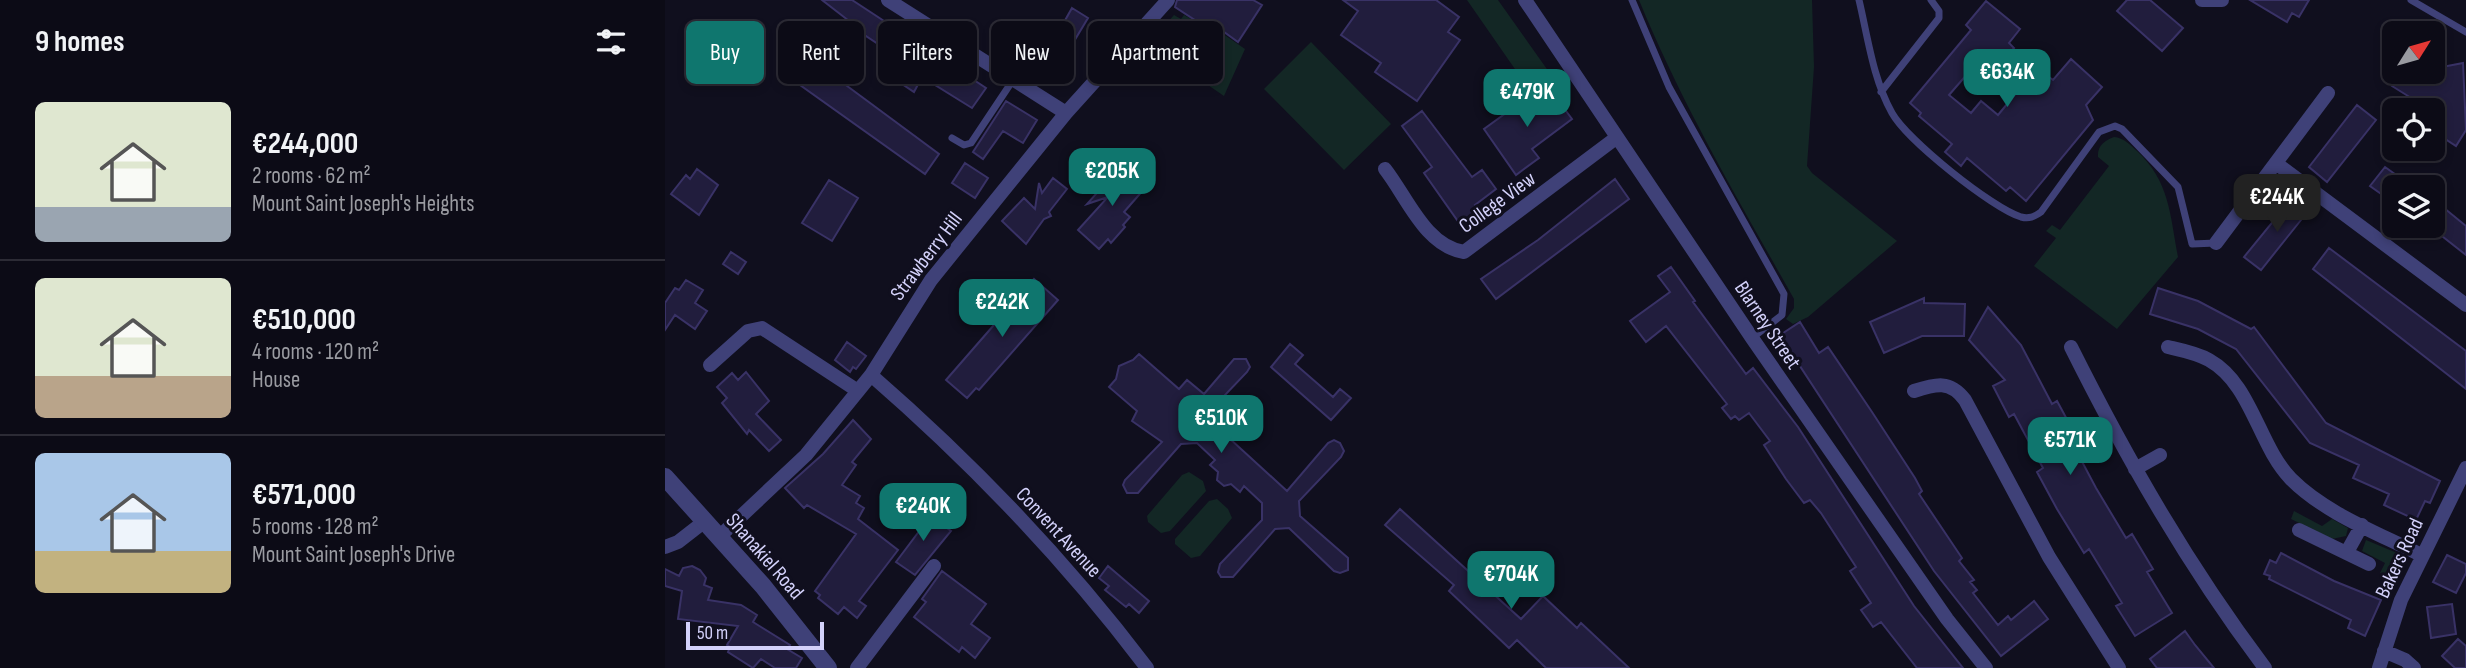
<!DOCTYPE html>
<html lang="en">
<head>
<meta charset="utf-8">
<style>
	:root { --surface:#0c0b16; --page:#1a1923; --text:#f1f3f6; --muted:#9a9ba1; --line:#2c2b35; --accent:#0f766e }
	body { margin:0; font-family:"Sofia Sans Condensed",sans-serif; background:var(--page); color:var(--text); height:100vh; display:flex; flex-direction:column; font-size:26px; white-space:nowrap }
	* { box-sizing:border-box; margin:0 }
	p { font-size:23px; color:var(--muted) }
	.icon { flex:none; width:38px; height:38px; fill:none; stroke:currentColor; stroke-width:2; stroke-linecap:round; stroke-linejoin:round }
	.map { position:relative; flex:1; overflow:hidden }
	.drawer { display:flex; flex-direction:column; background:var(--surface); width:665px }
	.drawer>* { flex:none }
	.hud { position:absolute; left:21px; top:21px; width:665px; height:63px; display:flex; gap:14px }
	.needle { width:46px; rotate:53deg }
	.buttons { position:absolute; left:1717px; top:21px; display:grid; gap:14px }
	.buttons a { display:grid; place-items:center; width:63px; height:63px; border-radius:10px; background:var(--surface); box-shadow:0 4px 10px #0003,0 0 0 2px var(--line); font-size:35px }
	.scale { position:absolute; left:21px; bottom:18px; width:138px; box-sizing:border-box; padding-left:7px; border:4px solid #d3d1fa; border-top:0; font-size:19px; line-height:24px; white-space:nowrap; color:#d3d1fa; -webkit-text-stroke:5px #100f1e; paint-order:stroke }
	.price { position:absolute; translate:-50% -60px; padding:0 16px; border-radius:14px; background:var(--accent); color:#fff; font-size:23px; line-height:46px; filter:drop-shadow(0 2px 4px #0008) }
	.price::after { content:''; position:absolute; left:50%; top:42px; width:21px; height:16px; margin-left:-10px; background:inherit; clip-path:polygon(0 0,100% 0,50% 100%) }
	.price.selected { background:#222; color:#fff }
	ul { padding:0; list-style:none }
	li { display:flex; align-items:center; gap:21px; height:175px; padding:0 35px }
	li+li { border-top:2px solid var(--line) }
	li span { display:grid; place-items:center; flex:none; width:196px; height:140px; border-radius:10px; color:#555 }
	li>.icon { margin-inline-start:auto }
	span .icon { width:84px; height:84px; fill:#fffc; stroke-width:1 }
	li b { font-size:30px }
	h2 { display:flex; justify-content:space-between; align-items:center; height:84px; padding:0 35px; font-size:30px }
	.pill { padding:0 24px; border-radius:10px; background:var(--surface); box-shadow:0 4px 10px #0003,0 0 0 2px var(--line); font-size:24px; line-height:63px }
	.pill.selected { background:var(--accent); color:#fff }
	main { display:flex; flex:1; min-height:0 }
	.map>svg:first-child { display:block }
</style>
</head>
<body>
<main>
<section class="drawer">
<h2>9 homes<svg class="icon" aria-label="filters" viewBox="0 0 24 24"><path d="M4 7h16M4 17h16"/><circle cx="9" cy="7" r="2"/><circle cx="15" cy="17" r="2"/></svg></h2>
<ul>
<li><span style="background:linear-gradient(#dfe7d0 75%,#9aa5b1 0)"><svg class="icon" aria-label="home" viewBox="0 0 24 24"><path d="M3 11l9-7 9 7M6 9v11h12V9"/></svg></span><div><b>€244,000</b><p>2 rooms · 62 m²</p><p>Mount Saint Joseph's Heights</p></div></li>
<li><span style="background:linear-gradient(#dfe7d0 70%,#b9a48a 0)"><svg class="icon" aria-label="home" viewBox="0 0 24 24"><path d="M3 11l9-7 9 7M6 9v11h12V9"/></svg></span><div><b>€510,000</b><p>4 rooms · 120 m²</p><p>House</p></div></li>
<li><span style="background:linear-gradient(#a9c7e8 70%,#c2b280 0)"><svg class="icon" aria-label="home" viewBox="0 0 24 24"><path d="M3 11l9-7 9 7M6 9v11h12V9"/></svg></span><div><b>€571,000</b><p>5 rooms · 128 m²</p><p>Mount Saint Joseph's Drive</p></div></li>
</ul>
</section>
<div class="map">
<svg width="1801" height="668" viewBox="0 0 1801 668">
	<rect width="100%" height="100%" fill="#100f1e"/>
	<path fill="#132725" d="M 802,0 L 833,0 L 884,72 L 861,85 Z
		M 974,0 L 1147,0 L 1149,67 L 1142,166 L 1147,173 L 1232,241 L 1143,317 L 1128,324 L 1121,319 L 1129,308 L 1129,299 C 1074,201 1017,105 974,0 Z
		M 509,15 L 516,19 L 519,15 L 528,20 L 532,16 L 580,49 L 559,96 L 483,44 Z
		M 646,42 L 726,124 L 679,170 L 599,89 Z
		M 1449,137 C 1459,138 1464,144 1472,151 C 1505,182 1505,215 1513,257 L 1452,329 L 1369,266 L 1391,238 L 1381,231 L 1387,225 L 1395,230 L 1444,166 L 1433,157 C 1432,146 1440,140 1449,137 Z
		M 524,472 L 538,481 L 541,491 L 505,531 L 496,533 L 483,522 L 482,516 L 517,475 Z
		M 552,499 L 563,509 L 567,518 L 535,556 L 526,558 L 510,544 L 510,539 L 544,501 Z
		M 1629,511 L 1657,526 L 1667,519 L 1683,528 L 1681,536 L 1667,539 L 1626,519 Z
		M 1701,540 L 1732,553 L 1730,557 L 1736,568 L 1730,581 L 1715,573 L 1720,563 L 1697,551 Z"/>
	<path fill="#211d3d" stroke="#393266" stroke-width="2" d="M 157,0 L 187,0 L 321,88 L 307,108 L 257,77 L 249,92 L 216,70 L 228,54 L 186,26 L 188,24 Z
		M 512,0 L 588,0 L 597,5 L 573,42 L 559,32 L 556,37 L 510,7 Z
		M 678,0 L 771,0 L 794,17 L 783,32 L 795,40 L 752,101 L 710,72 L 716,63 L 676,35 L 693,11 Z
		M 1462,0 L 1485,0 L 1518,28 L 1497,51 L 1452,11 Z
		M 1585,0 L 1644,0 L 1634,17 L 1627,13 L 1622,22 Z
		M 1321,1 L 1355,29 L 1344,43 L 1349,48 L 1318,84 L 1304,72 L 1284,95 L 1306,113 L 1316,101 L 1333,115 L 1372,68 L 1388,80 L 1406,59 L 1437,87 L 1421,105 L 1428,120 L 1361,201 L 1345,187 L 1341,191 L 1302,158 L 1296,166 L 1280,152 L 1287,144 L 1254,116 L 1256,113 L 1245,103 L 1306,30 L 1301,25 Z
		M 407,8 L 423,18 L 405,48 L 408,50 L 391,74 L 376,63 Z
		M 151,63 L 274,154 L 260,174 L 135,85 Z
		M 1798,63 L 1801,130 L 1791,146 L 1768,131 L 1768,110 L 1746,110 L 1751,101 L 1727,86 L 1736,72 L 1778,72 L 1777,67 Z
		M 874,89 L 886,104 L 892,99 L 907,119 L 867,149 L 874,158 L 851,175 L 819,129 Z
		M 341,101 L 372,120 L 358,143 L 338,131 L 318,159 L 308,152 Z
		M 1692,105 L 1711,120 L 1662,182 L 1644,167 Z
		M 757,111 L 807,177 L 817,170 L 831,189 L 810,205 L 816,213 L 797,227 L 759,173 L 767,167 L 737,126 Z
		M 300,163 L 323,178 L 310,198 L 287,183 Z
		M 456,166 L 480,188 L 459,212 L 465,217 L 458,225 L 460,227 L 446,243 L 443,239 L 434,249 L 413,230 L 443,197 L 422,204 Z
		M 1720,167 L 1748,187 L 1729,187 L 1729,203 L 1705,186 Z
		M 32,169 L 53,185 L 34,215 L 6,194 L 21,175 L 25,179 Z
		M 388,178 L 402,189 L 384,212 L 386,216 L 379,219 L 361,244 L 337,221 L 359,198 L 370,209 L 374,183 L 377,193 Z
		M 950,179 L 964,199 L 831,299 L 816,279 L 873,240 Z
		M 164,180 L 193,198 L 167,241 L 137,223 Z
		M 1628,197 L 1644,210 L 1596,270 L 1579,257 Z
		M 1768,199 L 1801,226 L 1801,255 L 1768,229 Z
		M 1664,248 L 1801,351 L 1801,389 L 1648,269 Z
		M 66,252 L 81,262 L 73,274 L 58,264 Z
		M 1006,267 L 1030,301 L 1028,302 L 1081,374 L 1088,368 L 1133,427 L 1249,606 L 1298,668 L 1252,668 L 1216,622 L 1208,627 L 1196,610 L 1206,603 L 1185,571 L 1191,567 L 1156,513 L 1145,500 L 1139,503 L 1121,479 L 1099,445 L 1105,441 L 1084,413 L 1074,420 L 1070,416 L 1066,419 L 1057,408 L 1062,404 L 1001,326 L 981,342 L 965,321 L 1005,292 L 993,276 Z
		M 369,279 L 393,300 L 314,390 L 311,388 L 302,398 L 281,380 Z
		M 21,280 L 38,290 L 30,303 L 42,311 L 30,329 L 10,315 L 0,330 L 0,303 L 10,288 L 14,290 Z
		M 1493,288 L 1533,301 L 1586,329 L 1589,327 L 1661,423 L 1775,481 L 1765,503 L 1760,501 L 1751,520 L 1719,505 L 1724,494 L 1688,478 L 1694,465 L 1645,443 L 1571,349 L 1533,329 L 1485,314 Z
		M 1259,298 L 1259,303 L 1300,304 L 1299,336 L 1257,336 L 1219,353 L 1205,322 Z
		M 1323,307 L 1356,345 L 1387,404 L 1392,401 L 1411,436 L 1405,439 L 1431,488 L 1461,538 L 1467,534 L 1488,569 L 1482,572 L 1507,613 L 1470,636 L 1451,606 L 1457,603 L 1424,549 L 1419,553 L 1392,509 L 1372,472 L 1378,468 L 1349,414 L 1344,417 L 1328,386 L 1340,380 L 1304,340 Z
		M 1135,322 L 1154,353 L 1163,347 L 1207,412 L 1250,478 L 1257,491 L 1254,494 L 1297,558 L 1294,561 L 1309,580 L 1305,582 L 1312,590 L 1308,593 L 1333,625 L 1343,616 L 1346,620 L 1369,601 L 1383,619 L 1336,656 L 1269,571 L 1127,354 L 1124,356 L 1112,337 Z
		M 182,342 L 201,356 L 191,369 L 188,367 L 185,372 L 170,360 Z
		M 625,344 L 638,355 L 630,364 L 668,397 L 675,389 L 686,398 L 666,420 L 606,367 Z
		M 474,354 L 514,389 L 522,380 L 539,394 L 569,359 L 581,359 L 585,367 L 582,372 L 540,416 L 622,491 L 663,443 L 669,440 L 675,443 L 679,451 L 676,457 L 634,501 L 635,516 L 683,558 L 683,570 L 675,573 L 669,571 L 624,528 L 610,529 L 568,577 L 556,577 L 553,572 L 555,564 L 597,520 L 597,503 L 579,486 L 575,492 L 566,484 L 559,486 L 552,480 L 553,472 L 545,465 L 550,460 L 532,443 L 516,444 L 473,493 L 462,493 L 458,485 L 460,480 L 497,442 L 467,421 L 472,411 L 444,387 L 451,379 L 454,366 L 468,360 Z
		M 81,372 L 104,401 L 91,414 L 116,440 L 104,451 L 84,430 L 82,434 L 57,403 L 62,398 L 52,387 L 67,373 L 73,380 Z
		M 188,420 L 206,439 L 187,462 L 191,465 L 177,485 L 195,496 L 191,503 L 199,508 L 193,519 L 233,550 L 194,601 L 201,606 L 192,618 L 179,607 L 173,614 L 153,598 L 155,595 L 150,591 L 191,534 L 142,505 L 139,508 L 120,488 L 158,454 Z
		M 735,509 L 856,619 L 878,596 L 912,628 L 916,623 L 964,668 L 881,668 L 852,640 L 844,648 L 784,591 L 789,585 L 720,525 Z
		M 257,510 L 286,531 L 250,575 L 231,562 L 255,530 L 246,524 Z
		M 1616,553 L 1669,581 L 1716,600 L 1700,636 L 1683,628 L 1686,620 L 1604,579 L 1605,576 L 1599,574 L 1605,560 L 1611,563 Z
		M 1782,555 L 1801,564 L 1801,573 L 1791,593 L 1768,582 Z
		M 27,566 L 35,570 L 41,578 L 39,585 L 47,588 L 43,600 L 76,605 L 92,615 L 88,622 L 125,645 L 122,649 L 137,658 L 131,668 L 110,668 L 96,659 L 88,668 L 63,652 L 65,647 L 62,645 L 73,626 L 13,619 L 17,591 L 0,586 L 0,569 L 14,576 L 18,568 Z
		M 443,566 L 484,601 L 474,613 L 464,604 L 461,607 L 440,590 L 444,586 L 434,578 Z
		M 277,571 L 321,604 L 306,624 L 325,638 L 310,658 L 297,647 L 294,652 L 249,617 L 261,602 L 257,599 Z
		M 1787,604 L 1791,634 L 1766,638 L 1762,607 Z
		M 1520,631 L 1530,645 L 1549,668 L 1492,668 L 1485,659 Z
		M 1793,639 L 1801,646 L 1801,668 L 1790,668 L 1777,656 Z"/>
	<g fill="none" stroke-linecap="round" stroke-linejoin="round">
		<path stroke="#3f4178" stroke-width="7" d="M 967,0 L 1004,87 L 1119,294 L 1117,315 L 1087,338
			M 1194,0 C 1203,38 1208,79 1227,113 C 1242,140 1327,208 1356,217 C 1364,219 1369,217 1376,212 L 1434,132 L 1450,126 L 1457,129 L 1513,187 L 1527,244 L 1551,243
			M 1746,0 L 1801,32
			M 1216,92 L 1274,18 L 1274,11 L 1266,0
			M 287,138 L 299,145 L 306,143 L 348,80"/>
		<path stroke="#3f4178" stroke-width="14" d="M 223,0 L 401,113
			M 860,0 L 1087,338 L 1282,619 L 1321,668
			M 1537,0 L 1557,0
			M 1612,164 L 1801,305
			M 720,169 C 742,197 760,246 799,252 L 951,138
			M 1551,243 L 1663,93
			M 1406,347 C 1463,461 1524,567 1600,668
			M 1503,347 C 1516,350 1532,353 1544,360 C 1587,384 1593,445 1626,479 C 1661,514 1713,533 1756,555
			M 45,365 L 83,331 L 97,328 L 193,391
			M 206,375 C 306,462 402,562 482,668
			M 1249,391 C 1271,384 1285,380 1300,400 L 1384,557 L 1454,668
			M 1470,469 L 1495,455
			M 1634,530 L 1704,564
			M 54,537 L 141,455 L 206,375 L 266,280 L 401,113 L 503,0
			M 0,547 L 13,542 L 40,521
			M 1682,552 L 1697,525
			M 1719,651 L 1740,660 L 1749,668
			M 192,668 L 269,566
			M 1714,668 L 1736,600 L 1801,468"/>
		<path stroke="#3f4178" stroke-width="18" d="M 0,477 L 98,586 L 163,668"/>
	</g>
	<g text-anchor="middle" stroke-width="6" stroke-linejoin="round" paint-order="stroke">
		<g font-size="21" fill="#d3d1fa" stroke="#100f1e">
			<text transform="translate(832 202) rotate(-36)" y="7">College View</text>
			<text transform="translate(261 256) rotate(-53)" y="7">Strawberry Hill</text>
			<text transform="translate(1103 325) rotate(56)" y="7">Blarney Street</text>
			<text transform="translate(394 532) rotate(47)" y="7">Convent Avenue</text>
			<text transform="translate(100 556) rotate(49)" y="7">Shanakiel Road</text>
			<text transform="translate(1734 558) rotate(-65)" y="7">Bakers Road</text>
		</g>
	</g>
</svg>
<div class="buttons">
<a><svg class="needle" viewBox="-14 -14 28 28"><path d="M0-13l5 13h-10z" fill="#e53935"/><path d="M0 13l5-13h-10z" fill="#9a9ba1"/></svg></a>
<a><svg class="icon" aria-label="locate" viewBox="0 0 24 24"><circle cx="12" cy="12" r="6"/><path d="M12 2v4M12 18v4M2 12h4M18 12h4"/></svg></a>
<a><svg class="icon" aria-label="layers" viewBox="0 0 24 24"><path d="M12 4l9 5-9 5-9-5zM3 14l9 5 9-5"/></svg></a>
</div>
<div class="scale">50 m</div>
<b class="price" style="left:1342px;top:109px">€634K</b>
<b class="price" style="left:862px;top:129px">€479K</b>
<b class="price" style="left:447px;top:208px">€205K</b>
<b class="price selected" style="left:1612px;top:234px">€244K</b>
<b class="price" style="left:337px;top:339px">€242K</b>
<b class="price" style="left:556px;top:455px">€510K</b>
<b class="price" style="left:1405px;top:477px">€571K</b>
<b class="price" style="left:258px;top:543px">€240K</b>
<b class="price" style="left:846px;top:611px">€704K</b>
<div class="hud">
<a class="pill selected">Buy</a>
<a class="pill">Rent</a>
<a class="pill">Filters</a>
<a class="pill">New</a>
<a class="pill">Apartment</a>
</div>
</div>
</main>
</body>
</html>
